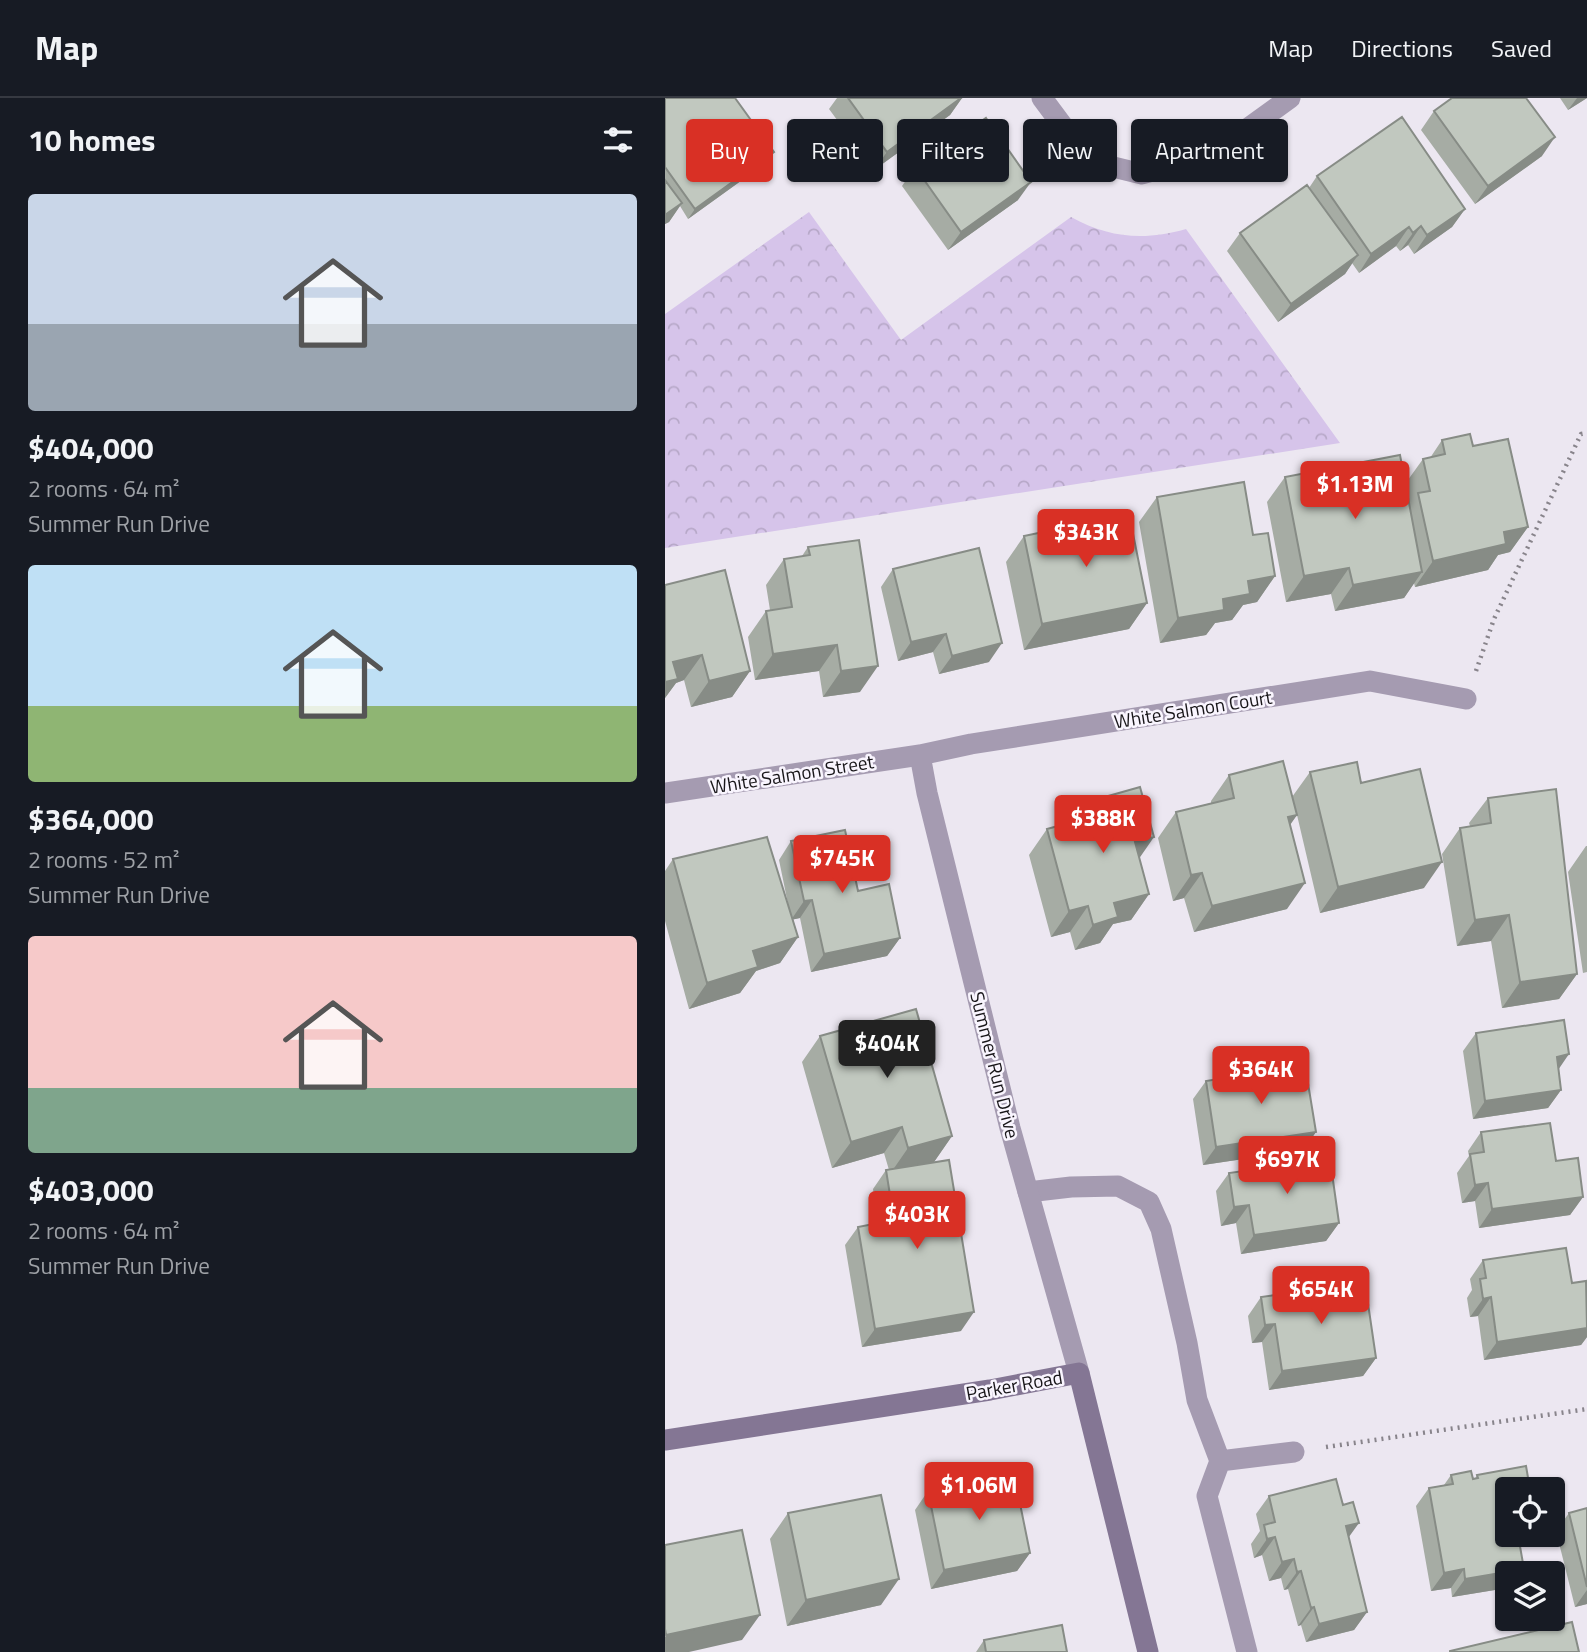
<!DOCTYPE html>
<html lang="en">
<head>
<meta charset="utf-8">
<style>
	:root { --surface:#171b24; --page:#242831; --text:#f1f3f6; --muted:#9ea1a6; --line:#363941; --accent:#d93025 }
	body { margin:0; font-family:"Titillium Web",sans-serif; background:var(--page); color:var(--text); height:100vh; display:flex; flex-direction:column; font-size:26px; white-space:nowrap }
	* { box-sizing:border-box; margin:0 }
	p { font-size:23px; color:var(--muted) }
	.icon { flex:none; width:38px; height:38px; fill:none; stroke:currentColor; stroke-width:2; stroke-linecap:round; stroke-linejoin:round }
	.map { position:relative; flex:1; overflow:hidden }
	.panel { display:flex; flex-direction:column; background:var(--surface); width:665px }
	.panel>* { flex:none }
	.top-card { position:absolute; left:21px; top:21px; width:665px; height:63px; display:flex; gap:14px }
	.fabs { position:absolute; left:830px; top:1379px; display:grid; gap:14px }
	.fabs a { display:grid; place-items:center; width:70px; height:70px; border-radius:7px; background:var(--surface); box-shadow:0 2px 5px #0004; font-size:35px }
	.price { position:absolute; translate:-50% -60px; padding:0 16px; border-radius:7px; background:var(--accent); color:#fff; font-size:23px; line-height:46px; filter:drop-shadow(0 2px 4px #0008) }
	.price::after { content:''; position:absolute; left:50%; top:42px; width:21px; height:16px; margin-left:-10px; background:inherit; clip-path:polygon(0 0,100% 0,50% 100%) }
	.price.current { background:#222; color:#fff }
	ul { padding:0; list-style:none }
	li { display:grid; align-content:center; gap:14px; height:371px; padding:0 28px }
	li span { display:grid; place-items:center; height:217px; border-radius:7px; color:#555 }
	li>.icon { margin-inline-start:auto }
	span .icon { width:126px; height:126px; fill:#fffc; stroke-width:1 }
	li b { font-size:30px }
	h2 { display:flex; justify-content:space-between; align-items:center; height:84px; padding:0 28px; font-size:30px }
	.tag { padding:0 24px; border-radius:7px; background:var(--surface); box-shadow:0 2px 5px #0004; font-size:24px; line-height:63px }
	.tag.current { background:var(--accent); color:#fff }
	header { display:flex; align-items:center; gap:42px; box-sizing:border-box; height:98px; padding:0 35px; background:var(--surface); border-bottom:2px solid var(--line) }
	header strong { font-size:33px }
	nav { display:flex; gap:38px; margin-inline-start:auto; font-size:24px }
	main { display:flex; flex:1; min-height:0 }
	.map>svg:first-child { display:block }
</style>
</head>
<body>
<header>
<strong>Map</strong>
<nav><a>Map</a><a>Directions</a><a>Saved</a></nav>
</header>
<main>
<section class="panel">
<h2>10 homes<svg class="icon" aria-label="filters" viewBox="0 0 24 24"><path d="M4 7h16M4 17h16"/><circle cx="9" cy="7" r="2"/><circle cx="15" cy="17" r="2"/></svg></h2>
<ul>
<li><span style="background:linear-gradient(#c9d6e8 60%,#9aa5b1 0)"><svg class="icon" aria-label="home" viewBox="0 0 24 24"><path d="M3 11l9-7 9 7M6 9v11h12V9"/></svg></span><div><b>$404,000</b><p>2 rooms · 64 m²</p><p>Summer Run Drive</p></div></li>
<li><span style="background:linear-gradient(#bfe0f5 65%,#8fb573 0)"><svg class="icon" aria-label="home" viewBox="0 0 24 24"><path d="M3 11l9-7 9 7M6 9v11h12V9"/></svg></span><div><b>$364,000</b><p>2 rooms · 52 m²</p><p>Summer Run Drive</p></div></li>
<li><span style="background:linear-gradient(#f6c9c9 70%,#7fa58c 0)"><svg class="icon" aria-label="home" viewBox="0 0 24 24"><path d="M3 11l9-7 9 7M6 9v11h12V9"/></svg></span><div><b>$403,000</b><p>2 rooms · 64 m²</p><p>Summer Run Drive</p></div></li>
</ul>
</section>
<div class="map">
<svg width="922" height="1554" viewBox="0 0 922 1554">
	<defs>
		<pattern id="forest-crowns" width="20" height="18" patternUnits="userSpaceOnUse" patternTransform="scale(1.75)"><rect width="20" height="18" fill="#d6c4ea"/><path d="M2 6a3 3 0 1 1 6 0M12 15a3 3 0 1 1 6 0" fill="none" stroke="#b7a8c8"/></pattern>
	</defs>
	<rect width="100%" height="100%" fill="#ece7f1"/>
	<path fill="url(#forest-crowns)" d="M 144,114 L 236,242 L 406,119 C 444,140 479,143 521,131 L 675,345 L 0,450 L 0,216 Z"/>
	<g fill="none" stroke-linecap="round" stroke-linejoin="round">
		<path stroke="#88848b" stroke-width="4.5" stroke-dasharray="2 5" stroke-linecap="butt" d="M 811,573 L 829,521 L 916,336 L 922,335
			M 661,1349 L 922,1311"/>
		<path stroke="#a59bb1" stroke-width="21" d="M 363,1094 L 406,1089 L 453,1088 L 484,1104 L 496,1131 L 522,1245 L 532,1302 L 555,1363 L 629,1354
			M 555,1363 L 542,1398 L 582,1554"/>
		<path stroke="#a59bb1" stroke-width="21" d="M 377,0 L 412,47 L 440,67 L 477,76 L 546,57 L 625,0
			M 255,657 L 262,695 L 345,1030 L 414,1275
			M 0,695 L 255,657 L 306,646 L 705,583 L 801,601"/>
		<path stroke="#847694" stroke-width="21" d="M 0,1342 L 325,1292 L 414,1275 L 483,1554"/>
	</g>
	<path fill="#a6aca4" d="M 0,0 L 102,64 L 23,121 L 15,108 L 4,124 L 0,126 Z
		M 172,0 L 297,0 L 285,17 L 209,72 L 164,11 Z
		M 895,0 L 922,0 L 903,12 Z
		M 769,13 L 877,58 L 810,106 L 756,32 Z
		M 250,69 L 353,102 L 283,152 L 237,88 Z
		M 652,78 L 800,111 L 787,129 L 749,156 L 743,147 L 735,153 L 731,148 L 694,175 L 687,165 L 680,176 L 613,224 L 562,153 L 575,135 L 644,90 Z
		M 777,342 L 808,348 L 863,429 L 845,454 L 833,457 L 823,472 L 750,489 L 749,485 L 739,500 L 670,513 L 666,496 L 621,504 L 602,404 L 620,379 L 740,386 L 758,361 L 765,360 Z
		M 492,399 L 588,437 L 610,478 L 592,504 L 578,507 L 567,522 L 550,525 L 541,537 L 495,545 L 474,424 Z
		M 359,438 L 482,505 L 464,531 L 359,552 L 341,464 Z
		M 143,449 L 195,594 L 158,599 L 154,573 L 90,582 L 83,539 L 101,513 L 105,512 L 101,487 L 119,461 L 137,458 Z
		M 228,471 L 324,564 L 274,576 L 268,554 L 233,563 L 216,489 Z
		M 0,487 L 85,573 L 67,599 L 26,609 L 19,582 L 11,585 L 0,600 Z
		M 645,674 L 696,685 L 759,790 L 655,815 L 632,717 L 625,726 L 622,811 L 529,834 L 519,800 L 508,803 L 493,740 L 511,714 L 546,705 L 546,703 L 564,677 L 627,699 Z
		M 823,700 L 912,876 L 894,901 L 837,910 L 826,843 L 792,848 L 777,756 L 795,730 L 805,728 L 804,725 Z
		M 422,704 L 474,760 L 484,796 L 466,822 L 448,826 L 435,845 L 410,852 L 405,834 L 386,839 L 364,757 L 382,731 L 408,724 Z
		M 126,743 L 193,793 L 235,840 L 222,858 L 146,874 L 135,820 L 128,821 L 133,839 L 115,865 L 91,873 L 75,895 L 24,911 L 0,823 L 0,773 L 8,761 L 123,806 L 114,762 Z
		M 921,748 L 922,748 L 922,874 L 918,875 L 903,774 Z
		M 811,935 L 896,992 L 883,1010 L 808,1021 L 798,953 Z
		M 155,938 L 287,1038 L 269,1064 L 296,1233 L 197,1249 L 180,1147 L 193,1129 L 213,1125 L 208,1091 L 221,1072 L 224,1072 L 219,1055 L 167,1070 L 137,964 Z
		M 541,983 L 651,1034 L 638,1052 L 538,1067 L 528,1001 Z
		M 816,1034 L 891,1063 L 918,1099 L 905,1117 L 814,1130 L 810,1103 L 797,1105 L 792,1075 L 804,1058 L 803,1053 Z
		M 564,1075 L 674,1125 L 661,1143 L 576,1156 L 571,1125 L 556,1128 L 551,1093 Z
		M 818,1162 L 907,1185 L 922,1187 L 922,1239 L 916,1247 L 819,1262 L 813,1218 L 805,1219 L 802,1200 L 807,1192 L 805,1181 Z
		M 596,1199 L 711,1260 L 698,1278 L 604,1292 L 597,1244 L 587,1245 L 583,1218 Z
		M 786,1377 L 808,1381 L 810,1381 L 812,1377 L 842,1391 L 859,1471 L 856,1475 L 842,1475 L 842,1490 L 787,1499 L 786,1490 L 766,1493 L 751,1408 L 764,1390 L 779,1387 Z
		M 263,1393 L 365,1455 L 352,1473 L 266,1491 L 250,1412 Z
		M 604,1398 L 683,1439 L 702,1514 L 689,1532 L 641,1544 L 636,1527 L 633,1528 L 623,1491 L 619,1492 L 616,1480 L 604,1483 L 597,1457 L 589,1460 L 586,1446 L 595,1433 L 591,1416 Z
		M 922,1410 L 922,1506 L 910,1509 L 891,1433 L 904,1415 Z
		M 123,1415 L 216,1507 L 122,1528 L 105,1441 Z
		M 319,1542 L 402,1554 L 311,1554 Z"/>
	<path fill="#878c86" d="M 297,0 L 285,17 L 209,72 L 222,54 Z
		M 912,0 L 922,0 L 903,12 Z
		M 890,39 L 877,58 L 810,106 L 823,88 Z
		M 109,54 L 102,64 L 23,121 L 30,111 Z
		M 366,84 L 353,102 L 283,152 L 296,134 Z
		M 17,105 L 4,124 L 0,126 L 0,117 Z
		M 800,111 L 787,129 L 749,156 L 762,137 Z
		M 756,128 L 743,147 L 735,153 L 748,135 Z
		M 744,129 L 731,148 L 694,175 L 706,156 Z
		M 693,157 L 680,176 L 613,224 L 626,206 Z
		M 863,429 L 845,454 L 833,457 L 823,472 L 750,489 L 768,463 L 839,434 Z
		M 684,470 L 666,496 L 621,504 L 639,478 Z
		M 757,474 L 739,500 L 670,513 L 688,487 Z
		M 610,478 L 592,504 L 578,507 L 567,522 L 550,525 L 541,537 L 495,545 L 513,520 L 558,501 L 583,483 Z
		M 482,505 L 464,531 L 359,552 L 377,526 Z
		M 281,536 L 268,554 L 233,563 L 246,544 Z
		M 337,545 L 324,564 L 274,576 L 287,558 Z
		M 172,547 L 154,573 L 90,582 L 108,556 Z
		M 37,557 L 19,582 L 11,585 L 0,600 L 0,576 L 8,564 Z
		M 213,568 L 195,594 L 158,599 L 176,573 Z
		M 85,573 L 67,599 L 26,609 L 44,583 Z
		M 632,717 L 614,743 L 623,719 Z
		M 489,739 L 471,765 L 470,744 Z
		M 777,764 L 759,790 L 655,815 L 673,789 Z
		M 537,775 L 519,800 L 508,803 L 526,777 Z
		M 640,785 L 622,811 L 529,834 L 547,808 Z
		M 484,796 L 466,822 L 448,826 L 435,845 L 410,852 L 428,827 L 449,805 Z
		M 147,802 L 135,820 L 126,822 L 139,803 Z
		M 423,808 L 405,834 L 386,839 L 404,813 Z
		M 844,817 L 826,843 L 792,848 L 810,822 Z
		M 133,839 L 115,865 L 91,873 L 75,895 L 24,911 L 42,885 L 88,853 Z
		M 235,840 L 222,858 L 146,874 L 159,856 Z
		M 912,876 L 894,901 L 837,910 L 855,884 Z
		M 904,956 L 891,975 L 892,959 Z
		M 896,992 L 883,1010 L 808,1021 L 820,1003 Z
		M 237,1029 L 219,1055 L 167,1070 L 186,1044 Z
		M 651,1034 L 638,1052 L 538,1067 L 551,1049 Z
		M 287,1038 L 269,1064 L 225,1076 L 243,1050 Z
		M 823,1085 L 810,1103 L 797,1105 L 810,1087 Z
		M 918,1099 L 905,1117 L 814,1130 L 827,1111 Z
		M 584,1107 L 571,1125 L 556,1128 L 569,1109 Z
		M 674,1125 L 661,1143 L 576,1156 L 589,1137 Z
		M 826,1199 L 813,1218 L 805,1219 L 818,1201 Z
		M 309,1214 L 296,1233 L 197,1249 L 210,1231 Z
		M 610,1226 L 597,1244 L 587,1245 L 600,1227 Z
		M 922,1230 L 922,1239 L 916,1247 L 819,1262 L 832,1244 Z
		M 711,1260 L 698,1278 L 604,1292 L 617,1273 Z
		M 694,1425 L 681,1443 L 681,1428 Z
		M 610,1439 L 597,1457 L 589,1460 L 602,1441 Z
		M 365,1455 L 352,1473 L 266,1491 L 279,1472 Z
		M 629,1461 L 616,1480 L 604,1483 L 617,1464 Z
		M 799,1471 L 786,1490 L 766,1493 L 779,1475 Z
		M 859,1471 L 856,1475 L 842,1475 L 842,1490 L 787,1499 L 800,1481 Z
		M 636,1473 L 623,1491 L 619,1492 L 632,1474 Z
		M 234,1481 L 216,1507 L 122,1528 L 141,1502 Z
		M 922,1492 L 922,1506 L 910,1509 Z
		M 649,1509 L 636,1527 L 633,1528 L 646,1510 Z
		M 702,1514 L 689,1532 L 641,1544 L 654,1526 Z
		M 95,1517 L 77,1542 L 24,1554 L 0,1554 L 0,1539 L 1,1537 Z"/>
	<path fill="#c1c8bf" stroke="#878c86" stroke-width="2" d="M 0,0 L 70,0 L 109,54 L 30,111 L 0,69 Z
		M 183,0 L 296,0 L 222,54 Z
		M 787,0 L 861,0 L 890,39 L 823,88 L 769,13 Z
		M 737,19 L 800,111 L 762,137 L 756,128 L 748,135 L 744,129 L 706,156 L 652,78 Z
		M 321,20 L 366,84 L 296,134 L 250,69 Z
		M 0,82 L 17,105 L 0,117 Z
		M 642,87 L 693,157 L 626,206 L 575,135 Z
		M 805,336 L 808,348 L 843,341 L 863,429 L 839,434 L 841,446 L 768,463 L 753,395 L 765,393 L 758,361 L 780,356 L 777,342 Z
		M 735,357 L 757,474 L 688,487 L 684,470 L 639,478 L 620,379 Z
		M 579,384 L 588,437 L 603,435 L 610,478 L 583,483 L 585,496 L 558,501 L 559,512 L 513,520 L 492,399 Z
		M 464,416 L 482,505 L 377,526 L 359,438 Z
		M 194,442 L 213,568 L 176,573 L 172,547 L 108,556 L 101,513 L 127,509 L 119,461 L 145,457 L 143,449 Z
		M 314,450 L 337,545 L 287,558 L 281,536 L 246,544 L 228,471 Z
		M 60,472 L 85,573 L 44,583 L 37,557 L 8,564 L 13,581 L 0,584 L 0,487 Z
		M 618,663 L 632,717 L 623,719 L 640,785 L 547,808 L 537,775 L 526,777 L 511,714 L 569,700 L 564,677 Z
		M 692,664 L 696,685 L 755,671 L 777,764 L 673,789 L 645,674 Z
		M 475,689 L 489,739 L 470,744 L 484,796 L 449,805 L 453,819 L 428,827 L 423,808 L 404,813 L 382,731 L 426,719 L 422,704 Z
		M 891,691 L 912,876 L 855,884 L 844,817 L 810,822 L 795,730 L 826,725 L 823,700 Z
		M 180,732 L 193,793 L 224,786 L 235,840 L 159,856 L 147,802 L 139,803 L 126,743 Z
		M 102,739 L 133,839 L 88,853 L 93,869 L 42,885 L 8,761 Z
		M 251,911 L 287,1038 L 243,1050 L 237,1029 L 186,1044 L 155,938 Z
		M 899,922 L 904,956 L 892,959 L 896,992 L 820,1003 L 811,935 Z
		M 640,967 L 651,1034 L 551,1049 L 541,983 Z
		M 885,1025 L 891,1063 L 913,1060 L 918,1099 L 827,1111 L 823,1085 L 810,1087 L 805,1056 L 819,1054 L 816,1034 Z
		M 665,1061 L 674,1125 L 589,1137 L 584,1107 L 569,1109 L 564,1075 Z
		M 284,1062 L 309,1214 L 210,1231 L 193,1129 L 229,1122 L 221,1072 Z
		M 901,1150 L 907,1185 L 921,1183 L 922,1230 L 832,1244 L 826,1199 L 818,1201 L 815,1181 L 821,1180 L 818,1162 Z
		M 700,1185 L 711,1260 L 617,1273 L 610,1226 L 600,1227 L 596,1199 Z
		M 861,1368 L 865,1391 L 842,1391 L 842,1437 L 853,1437 L 859,1471 L 800,1481 L 799,1471 L 779,1475 L 764,1390 L 788,1386 L 786,1377 L 806,1373 L 808,1381 L 813,1380 L 812,1377 Z
		M 349,1376 L 365,1455 L 279,1472 L 263,1393 Z
		M 671,1381 L 678,1407 L 688,1404 L 694,1425 L 681,1428 L 702,1514 L 654,1526 L 649,1509 L 646,1510 L 636,1473 L 632,1474 L 629,1461 L 617,1464 L 610,1439 L 602,1441 L 599,1427 L 610,1424 L 604,1398 Z
		M 216,1397 L 234,1481 L 141,1502 L 123,1415 Z
		M 922,1410 L 922,1489 L 904,1415 Z
		M 77,1432 L 95,1517 L 1,1537 L 0,1531 L 0,1447 Z
		M 907,1524 L 914,1554 L 785,1554 L 785,1553 Z
		M 397,1527 L 402,1554 L 321,1554 L 319,1542 Z"/>
	<g text-anchor="middle" stroke-width="5" stroke-linejoin="round" paint-order="stroke">
		<g font-size="19" fill="#181619" stroke="#f9f5fe">
			<text transform="translate(528 611) rotate(-9)" y="7">White Salmon Court</text>
			<text transform="translate(127 676) rotate(-9)" y="7">White Salmon Street</text>
			<text transform="translate(330 967) rotate(76)" y="7">Summer Run Drive</text>
			<text transform="translate(349 1287) rotate(-10)" y="7">Parker Road</text>
		</g>
	</g>
</svg>
<div class="fabs">
<a><svg class="icon" aria-label="locate" viewBox="0 0 24 24"><circle cx="12" cy="12" r="6"/><path d="M12 2v4M12 18v4M2 12h4M18 12h4"/></svg></a>
<a><svg class="icon" aria-label="layers" viewBox="0 0 24 24"><path d="M12 4l9 5-9 5-9-5zM3 14l9 5 9-5"/></svg></a>
</div>
<b class="price" style="left:690px;top:423px">$1.13M</b>
<b class="price" style="left:421px;top:471px">$343K</b>
<b class="price" style="left:438px;top:757px">$388K</b>
<b class="price" style="left:177px;top:797px">$745K</b>
<b class="price current" style="left:222px;top:982px">$404K</b>
<b class="price" style="left:596px;top:1008px">$364K</b>
<b class="price" style="left:622px;top:1098px">$697K</b>
<b class="price" style="left:252px;top:1153px">$403K</b>
<b class="price" style="left:656px;top:1228px">$654K</b>
<b class="price" style="left:314px;top:1424px">$1.06M</b>
<div class="top-card">
<a class="tag current">Buy</a>
<a class="tag">Rent</a>
<a class="tag">Filters</a>
<a class="tag">New</a>
<a class="tag">Apartment</a>
</div>
</div>
</main>
</body>
</html>
